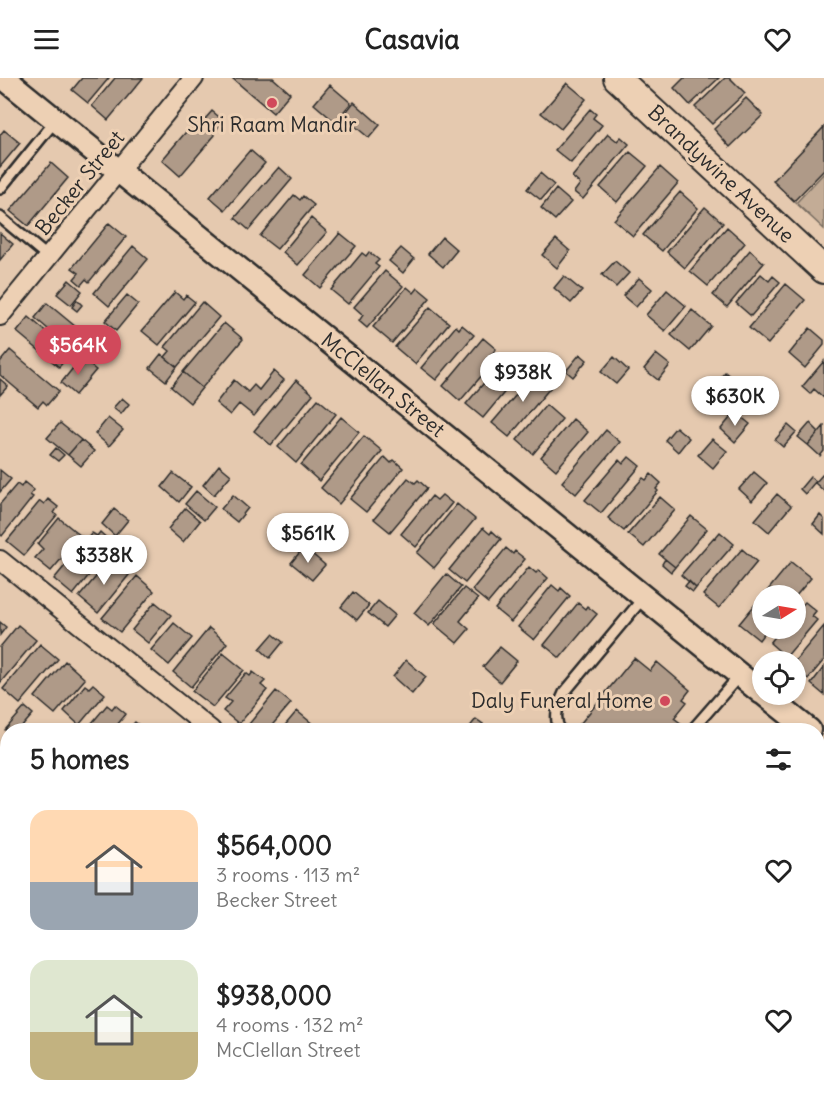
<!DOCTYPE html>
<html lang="en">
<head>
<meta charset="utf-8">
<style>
	:root { --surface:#fff; --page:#f2f2f2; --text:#222; --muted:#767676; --accent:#d1495b }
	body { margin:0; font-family:Delius,sans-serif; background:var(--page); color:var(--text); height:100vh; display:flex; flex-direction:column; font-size:22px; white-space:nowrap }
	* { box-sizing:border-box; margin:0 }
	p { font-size:20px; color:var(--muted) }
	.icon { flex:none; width:33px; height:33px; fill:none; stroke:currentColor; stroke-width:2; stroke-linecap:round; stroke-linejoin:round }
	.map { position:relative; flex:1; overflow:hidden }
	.details { position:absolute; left:0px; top:645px; width:825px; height:384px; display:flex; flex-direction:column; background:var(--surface); border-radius:24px 24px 0 0; box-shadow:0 3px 9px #0003 }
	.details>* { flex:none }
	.needle { width:39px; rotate:79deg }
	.fabs { position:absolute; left:752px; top:507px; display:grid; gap:12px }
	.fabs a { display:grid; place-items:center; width:54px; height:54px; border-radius:50%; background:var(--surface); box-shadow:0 3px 9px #0003; font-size:30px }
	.price { position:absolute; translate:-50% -51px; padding:0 14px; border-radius:21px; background:#fff; color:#222; font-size:20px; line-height:39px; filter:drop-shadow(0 2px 3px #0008) }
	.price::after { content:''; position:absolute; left:50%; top:36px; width:18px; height:14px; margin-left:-9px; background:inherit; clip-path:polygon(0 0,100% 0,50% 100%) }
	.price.on { background:var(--accent); color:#fff }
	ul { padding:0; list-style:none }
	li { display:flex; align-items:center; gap:18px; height:150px; padding:0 30px }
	li span { display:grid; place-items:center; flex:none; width:168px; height:120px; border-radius:18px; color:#555 }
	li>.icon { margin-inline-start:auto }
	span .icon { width:72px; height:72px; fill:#fffc; stroke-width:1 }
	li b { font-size:26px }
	h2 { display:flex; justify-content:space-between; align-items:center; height:72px; padding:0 30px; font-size:26px }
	header { display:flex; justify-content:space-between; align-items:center; height:78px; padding:0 30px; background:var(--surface); font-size:27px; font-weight:700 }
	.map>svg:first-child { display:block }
</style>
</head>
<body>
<header><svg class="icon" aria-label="menu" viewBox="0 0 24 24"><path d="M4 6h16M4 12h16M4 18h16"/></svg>Casavia<svg class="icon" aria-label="heart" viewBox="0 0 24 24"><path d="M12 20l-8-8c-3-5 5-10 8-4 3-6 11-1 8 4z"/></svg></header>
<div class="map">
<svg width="824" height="1029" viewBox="0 0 824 1029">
	<rect width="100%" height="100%" fill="#e5c9af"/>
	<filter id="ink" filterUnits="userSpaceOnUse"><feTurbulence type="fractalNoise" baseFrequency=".0167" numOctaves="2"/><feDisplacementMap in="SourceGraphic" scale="12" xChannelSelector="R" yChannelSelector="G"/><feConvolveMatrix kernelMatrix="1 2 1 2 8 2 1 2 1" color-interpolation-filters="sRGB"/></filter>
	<g filter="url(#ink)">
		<path fill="#c3ac96" stroke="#776c60" stroke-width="1.5" d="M 824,95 L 824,151 L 796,125 Z"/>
		<path fill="#af9a88" stroke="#2b2b2b" stroke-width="1.5" d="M 82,0 L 109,0 L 88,25 L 72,12 Z
			M 115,0 L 143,0 L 108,42 L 92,28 Z
			M 232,0 L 273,0 L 290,15 L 273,35 Z
			M 684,0 L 719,0 L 690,27 L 674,10 Z
			M 725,0 L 730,0 L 745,15 L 712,46 L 695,29 Z
			M 567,5 L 586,21 L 561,51 L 541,35 Z
			M 330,7 L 351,25 L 335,44 L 314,26 Z
			M 746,20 L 763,37 L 730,69 L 714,51 Z
			M 354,24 L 380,47 L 369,60 L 343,38 Z
			M 590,31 L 596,36 L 593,40 L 602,47 L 571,85 L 555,72 Z
			M 212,33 L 224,43 L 217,51 L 205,41 Z
			M 197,41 L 215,57 L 180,98 L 162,82 Z
			M 824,49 L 824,92 L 794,123 L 773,103 Z
			M 4,52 L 20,65 L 0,89 L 0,57 Z
			M 608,56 L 617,63 L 621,59 L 629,66 L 583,121 L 574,114 L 580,106 L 572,99 Z
			M 250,72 L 265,85 L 225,132 L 210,119 Z
			M 630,74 L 647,88 L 617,124 L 600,109 Z
			M 51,85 L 68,100 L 28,148 L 10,133 Z
			M 279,89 L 292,101 L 249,152 L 235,140 Z
			M 660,89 L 678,105 L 633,158 L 614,142 Z
			M 540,95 L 554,107 L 541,122 L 527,111 Z
			M 556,111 L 571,124 L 555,142 L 541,130 Z
			M 680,114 L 698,130 L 662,173 L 643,157 Z
			M 294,117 L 300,122 L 303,118 L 314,127 L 277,171 L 260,158 Z
			M 705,129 L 723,145 L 685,190 L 667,174 Z
			M 311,140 L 327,154 L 298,187 L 283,174 Z
			M 109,145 L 126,159 L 89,204 L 86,201 L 81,207 L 74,201 L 79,195 L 72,190 Z
			M 727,149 L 745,165 L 708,208 L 690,193 Z
			M 0,155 L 13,166 L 0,182 Z
			M 340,155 L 356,168 L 320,210 L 305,197 Z
			M 442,159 L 457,172 L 443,189 L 428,176 Z
			M 556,161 L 570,173 L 557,190 L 542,177 Z
			M 133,168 L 148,181 L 109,228 L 94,215 Z
			M 401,170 L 414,181 L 403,195 L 389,183 Z
			M 750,172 L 764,185 L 727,229 L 713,217 Z
			M 369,174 L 379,182 L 375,186 L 379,189 L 348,226 L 331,212 L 362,175 L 366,178 Z
			M 615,183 L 629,195 L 616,209 L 602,197 Z
			M 385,193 L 403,208 L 367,250 L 359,243 L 363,237 L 354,229 Z
			M 761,196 L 769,203 L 773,198 L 780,204 L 751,238 L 736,225 Z
			M 564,198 L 582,213 L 571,225 L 554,210 Z
			M 639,200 L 652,211 L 636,229 L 623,218 Z
			M 69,202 L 82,213 L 71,227 L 57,216 Z
			M 786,206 L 805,222 L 768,266 L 749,250 Z
			M 407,209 L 414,215 L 418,210 L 430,220 L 392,265 L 373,249 Z
			M 667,212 L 686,228 L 665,253 L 646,237 Z
			M 175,214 L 183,221 L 186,217 L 195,224 L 159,267 L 142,253 Z
			M 127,217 L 138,226 L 116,253 L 105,243 Z
			M 77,222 L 82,227 L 77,233 L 72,229 Z
			M 202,224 L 219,239 L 177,289 L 165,279 L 170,273 L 165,269 Z
			M 47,225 L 87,258 L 75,274 L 35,240 Z
			M 430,229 L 449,245 L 415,286 L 395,269 Z
			M 692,232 L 711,248 L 690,273 L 671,257 Z
			M 29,239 L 71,275 L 59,289 L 17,254 Z
			M 224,245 L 243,261 L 202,310 L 183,294 Z
			M 462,247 L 474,257 L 436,302 L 421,290 L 456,248 L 459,251 Z
			M 810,250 L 824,262 L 824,267 L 805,290 L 789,276 Z
			M 483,260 L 496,271 L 491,277 L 496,281 L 460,323 L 443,308 Z
			M 10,272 L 59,313 L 47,327 L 43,323 L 38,329 L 0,297 L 0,284 Z
			M 161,276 L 177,289 L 166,303 L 150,290 Z
			M 580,276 L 587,282 L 573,299 L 566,293 Z
			M 656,276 L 670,287 L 658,302 L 644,291 Z
			M 506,279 L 522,293 L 483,340 L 466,326 Z
			M 614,279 L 628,292 L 616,306 L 601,294 Z
			M 81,280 L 96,292 L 75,317 L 61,305 Z
			M 824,283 L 824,320 L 814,311 L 810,316 L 802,309 Z
			M 274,293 L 284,302 L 254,338 L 239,326 L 230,337 L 216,325 L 234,302 L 248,314 L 254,307 L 259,312 Z
			M 542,293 L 555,304 L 509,359 L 492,345 L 534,296 L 537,299 Z
			M 183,294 L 202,310 L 190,325 L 171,309 Z
			M 725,294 L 740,307 L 725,324 L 711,311 Z
			M 0,301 L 8,308 L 0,317 Z
			M 296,302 L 313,316 L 271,367 L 254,353 Z
			M 122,320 L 129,326 L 121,336 L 113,330 Z
			M 318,321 L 336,336 L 296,385 L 278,369 Z
			M 546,327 L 562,341 L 533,376 L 517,362 Z
			M 735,334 L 750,346 L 735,364 L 721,351 Z
			M 341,339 L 359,354 L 319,403 L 301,387 Z
			M 108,340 L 123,352 L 109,368 L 95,356 Z
			M 573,341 L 588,354 L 556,392 L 541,379 Z
			M 60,345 L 81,362 L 68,377 L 47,360 Z
			M 810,345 L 819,354 L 808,367 L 798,359 Z
			M 788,347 L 796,354 L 783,369 L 775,362 Z
			M 824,348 L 824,373 L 820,378 L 808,367 Z
			M 676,349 L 689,360 L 678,374 L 665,362 Z
			M 606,352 L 620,364 L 576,416 L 562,404 Z
			M 364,358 L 382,373 L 339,426 L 321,410 Z
			M 712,361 L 727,373 L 713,390 L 698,377 Z
			M 81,362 L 94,373 L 81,388 L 68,377 Z
			M 56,370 L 64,377 L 58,383 L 50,377 Z
			M 385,379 L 391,385 L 394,382 L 403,390 L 366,434 L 350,421 Z
			M 629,379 L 640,388 L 601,435 L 585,422 L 619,382 L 623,386 Z
			M 219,387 L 231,397 L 214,417 L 203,407 Z
			M 0,392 L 11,401 L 0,414 Z
			M 754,394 L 767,405 L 752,423 L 739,411 Z
			M 173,395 L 191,409 L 179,424 L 162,409 Z
			M 824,395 L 824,413 L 815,405 Z
			M 651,396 L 661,405 L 656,411 L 658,413 L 624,453 L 608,440 L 643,400 L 646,402 Z
			M 810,399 L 816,403 L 805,416 L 800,411 Z
			M 408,400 L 415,405 L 418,402 L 427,410 L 390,454 L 374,441 Z
			M 24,404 L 34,412 L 30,417 L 33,419 L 2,458 L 0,456 L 0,426 L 17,406 L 21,409 Z
			M 196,413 L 215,429 L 204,442 L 185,426 Z
			M 777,416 L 791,428 L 769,454 L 755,442 Z
			M 233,417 L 248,430 L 237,444 L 221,431 Z
			M 442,417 L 452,425 L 416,469 L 401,456 L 432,418 L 437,422 Z
			M 660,419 L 675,432 L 644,469 L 628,456 Z
			M 48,421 L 58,429 L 54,435 L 57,437 L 24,477 L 7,463 L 40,423 L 44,426 Z
			M 457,426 L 475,441 L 434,490 L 417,475 Z
			M 185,430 L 200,443 L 183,464 L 168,451 Z
			M 114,431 L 128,442 L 115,458 L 102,446 Z
			M 820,437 L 824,441 L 824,456 L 813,446 Z
			M 691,438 L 707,451 L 675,489 L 659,476 Z
			M 59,440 L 81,458 L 51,493 L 35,480 L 43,471 L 38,466 Z
			M 483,450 L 490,456 L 492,453 L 501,461 L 465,505 L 449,492 Z
			M 100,454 L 110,463 L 107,467 L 111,470 L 73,517 L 54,501 L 92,455 L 97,458 Z
			M 720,454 L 734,466 L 696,510 L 681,497 L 714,459 L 715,460 Z
			M 304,469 L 325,487 L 312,502 L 291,485 Z
			M 506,470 L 513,476 L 515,473 L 525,481 L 488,525 L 472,512 Z
			M 742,471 L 757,484 L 719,530 L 703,517 Z
			M 111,481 L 129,497 L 98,535 L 79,519 Z
			M 665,481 L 675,489 L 671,494 L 662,486 Z
			M 791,484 L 811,500 L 795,519 L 795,518 L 763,518 Z
			M 529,489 L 536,495 L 539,492 L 548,500 L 511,544 L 495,531 Z
			M 446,496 L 461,509 L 429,548 L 414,535 Z
			M 137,498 L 154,513 L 120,554 L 102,540 Z
			M 689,503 L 696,510 L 693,514 L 685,508 Z
			M 552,507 L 559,513 L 561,510 L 570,518 L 534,562 L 518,549 Z
			M 464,510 L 478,521 L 460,543 L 469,551 L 457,565 L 434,546 Z
			M 353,514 L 369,527 L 357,542 L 341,529 Z
			M 762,518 L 762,550 L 768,550 L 759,562 L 739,546 Z
			M 378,523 L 395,537 L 385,549 L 368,535 Z
			M 155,524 L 171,537 L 148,565 L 132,552 Z
			M 805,524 L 816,533 L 812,538 L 817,542 L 786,579 L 770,565 L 782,550 L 795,550 L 795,535 Z
			M 578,525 L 585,531 L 587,528 L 597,536 L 560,580 L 544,567 Z
			M 0,544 L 6,549 L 0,557 Z
			M 174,545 L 192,560 L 169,587 L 151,572 Z
			M 18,547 L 36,562 L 0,605 L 0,569 Z
			M 824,548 L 824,582 L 808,601 L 795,590 L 795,584 L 794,584 Z
			M 209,550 L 227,565 L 191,609 L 173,594 Z
			M 273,556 L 283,564 L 270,580 L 260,571 Z
			M 40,566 L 58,581 L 20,626 L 3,611 Z
			M 500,569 L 517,583 L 500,604 L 483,589 Z
			M 223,575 L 244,592 L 213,629 L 192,613 Z
			M 634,580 L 650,593 L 657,584 L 690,612 L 683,621 L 687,624 L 674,640 L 686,649 L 683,652 L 587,652 L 580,646 Z
			M 406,582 L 426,599 L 412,616 L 393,599 Z
			M 65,583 L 85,601 L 55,636 L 35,619 Z
			M 824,589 L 824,617 L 811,606 Z
			M 253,594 L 265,603 L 261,607 L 267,612 L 239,646 L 223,633 L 231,624 L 225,620 L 246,595 L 250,598 Z
			M 93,606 L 105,616 L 79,647 L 64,633 L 85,607 L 89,610 Z
			M 276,613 L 291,625 L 268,652 L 247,652 L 245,651 Z
			M 107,627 L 112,631 L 115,627 L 126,636 L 113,652 L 86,652 Z
			M 25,629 L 33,636 L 19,652 L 8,652 L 8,655 L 5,652 Z
			M 297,633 L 314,647 L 309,652 L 281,652 Z
			M 476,641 L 483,646 L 478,652 L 470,652 L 468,651 Z
			M 135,644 L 145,652 L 128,652 Z
			M 8,696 L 8,712 L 0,706 Z
			M 0,735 L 6,740 L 0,748 Z
			M 824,803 L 824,818 L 818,812 Z
			M 823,840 L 824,841 L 824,868 L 818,863 L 818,847 Z
			M 8,896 L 8,932 L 0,926 L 0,905 Z
			M 112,1022 L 130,1022 L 124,1029 L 121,1029 Z
			M 136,1022 L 169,1022 L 163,1029 L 130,1029 Z
			M 175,1022 L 206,1022 L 199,1029 L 169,1029 Z
			M 368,1022 L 392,1022 L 385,1029 L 377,1029 Z
			M 397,1022 L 406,1029 L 391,1029 Z
			M 510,1022 L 532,1022 L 526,1029 L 518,1029 Z
			M 549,1022 L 575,1022 L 569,1029 L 543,1029 Z
			M 585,1022 L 600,1022 L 606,1027 L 605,1029 L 579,1029 Z
			M 729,1022 L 759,1022 L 752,1029 L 723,1029 Z
			M 771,1022 L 772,1022 L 780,1029 L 765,1029 Z"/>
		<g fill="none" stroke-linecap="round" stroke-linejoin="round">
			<g stroke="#2b2b2b" stroke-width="14">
				<path id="service" d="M 0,111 L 56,42
					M 0,139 L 48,179
					M 560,652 C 553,639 558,628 564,615 L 644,519
					M 692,652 L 740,597"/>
			</g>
			<g stroke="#2b2b2b" stroke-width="22">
				<path id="minor" d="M 0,238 L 194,0
					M 0,482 L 211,652
					M 0,967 L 8,973
					M 69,1022 L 78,1029
					M 669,1022 L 679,1029"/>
			</g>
			<g stroke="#2b2b2b" stroke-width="27">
				<path id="tertiary" d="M 4,0 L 762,615
					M 764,616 L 809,652"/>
			</g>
			<g stroke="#2b2b2b" stroke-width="30">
				<path id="secondary" d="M 617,0 L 824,192"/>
			</g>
			<use href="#service" stroke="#edd0b4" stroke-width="9"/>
			<use href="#minor" stroke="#edd0b4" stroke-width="18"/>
			<use href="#tertiary" stroke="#edd0b4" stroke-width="22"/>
			<use href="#secondary" stroke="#edd0b4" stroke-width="26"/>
		</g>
	</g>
	<g fill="#d1495b" stroke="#edd0b4" stroke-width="2">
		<circle cx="272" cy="25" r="6"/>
		<circle cx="665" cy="623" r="6"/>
	</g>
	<g text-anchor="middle" stroke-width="6" stroke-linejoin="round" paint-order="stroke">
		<g font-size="21" fill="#2b2b2b" stroke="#edd0b4">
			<text x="272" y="54">Shri Raam Mandir</text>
			<text x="653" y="630" text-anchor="end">Daly Funeral Home</text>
		</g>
		<g font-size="21" fill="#2b2b2b" stroke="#edd0b4">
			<text transform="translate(721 96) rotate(43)" y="7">Brandywine Avenue</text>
			<text transform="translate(80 105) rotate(-51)" y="7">Becker Street</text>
			<text transform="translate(383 307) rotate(39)" y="7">McClellan Street</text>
		</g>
	</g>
</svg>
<div class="fabs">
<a><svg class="needle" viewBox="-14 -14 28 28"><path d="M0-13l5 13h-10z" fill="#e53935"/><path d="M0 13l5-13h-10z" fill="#767676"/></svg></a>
<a><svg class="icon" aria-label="locate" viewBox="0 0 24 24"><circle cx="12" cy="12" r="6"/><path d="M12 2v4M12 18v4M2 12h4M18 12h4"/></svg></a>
</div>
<b class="price on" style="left:78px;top:298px">$564K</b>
<b class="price" style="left:523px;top:325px">$938K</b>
<b class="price" style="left:735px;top:349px">$630K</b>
<b class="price" style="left:308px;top:486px">$561K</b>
<b class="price" style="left:104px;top:508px">$338K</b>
<section class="details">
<h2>5 homes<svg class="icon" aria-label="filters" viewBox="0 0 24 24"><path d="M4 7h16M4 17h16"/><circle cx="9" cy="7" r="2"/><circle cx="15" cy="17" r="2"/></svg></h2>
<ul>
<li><span style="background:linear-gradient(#ffd9b3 60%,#9aa5b1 0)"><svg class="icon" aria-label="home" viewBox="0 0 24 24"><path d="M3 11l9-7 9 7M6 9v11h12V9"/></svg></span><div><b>$564,000</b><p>3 rooms · 113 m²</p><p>Becker Street</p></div><svg class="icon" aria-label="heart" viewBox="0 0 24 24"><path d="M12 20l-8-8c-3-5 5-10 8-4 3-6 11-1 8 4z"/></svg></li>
<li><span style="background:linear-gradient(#dfe7d0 60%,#c2b280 0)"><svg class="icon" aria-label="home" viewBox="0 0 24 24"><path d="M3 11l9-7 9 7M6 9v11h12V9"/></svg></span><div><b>$938,000</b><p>4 rooms · 132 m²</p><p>McClellan Street</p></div><svg class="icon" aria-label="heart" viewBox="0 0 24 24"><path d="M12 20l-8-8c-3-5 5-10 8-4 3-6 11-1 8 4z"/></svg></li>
</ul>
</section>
</div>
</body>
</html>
